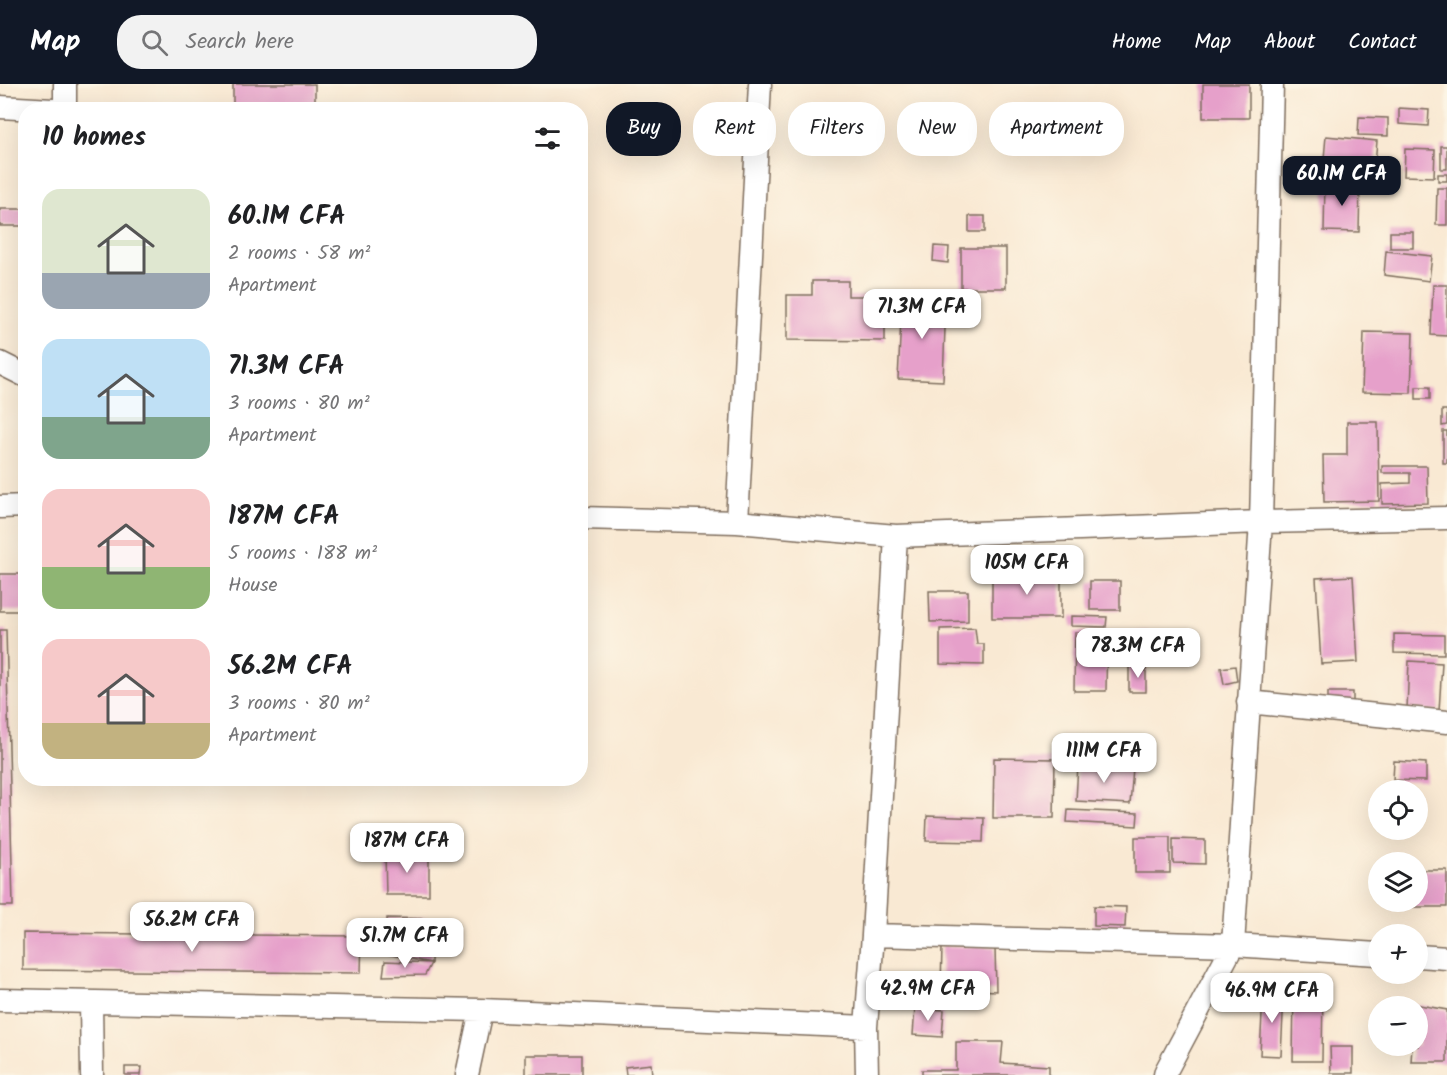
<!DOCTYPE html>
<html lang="en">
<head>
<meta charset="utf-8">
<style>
	:root { --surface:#fff; --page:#f2f2f2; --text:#202124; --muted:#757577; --accent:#111827 }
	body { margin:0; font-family:Kalam,sans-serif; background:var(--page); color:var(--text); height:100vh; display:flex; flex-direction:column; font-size:22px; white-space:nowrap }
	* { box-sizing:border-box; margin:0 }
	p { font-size:20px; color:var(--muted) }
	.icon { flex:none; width:33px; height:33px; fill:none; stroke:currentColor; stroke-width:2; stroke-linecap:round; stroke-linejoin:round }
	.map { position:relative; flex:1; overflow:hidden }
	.side { position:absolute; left:18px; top:18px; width:570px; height:684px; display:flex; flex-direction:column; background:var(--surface); border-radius:24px; box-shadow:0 6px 24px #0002 }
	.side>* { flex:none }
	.hud { position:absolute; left:606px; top:18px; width:570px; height:54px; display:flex; gap:12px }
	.controls { position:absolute; left:1368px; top:696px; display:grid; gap:12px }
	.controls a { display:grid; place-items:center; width:60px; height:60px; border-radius:50%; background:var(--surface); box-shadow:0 6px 24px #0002; font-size:30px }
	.price { position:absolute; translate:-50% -51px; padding:0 14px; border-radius:12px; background:#fff; color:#222; font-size:20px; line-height:39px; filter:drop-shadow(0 2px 3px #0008) }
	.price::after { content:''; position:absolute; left:50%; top:36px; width:18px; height:14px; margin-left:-9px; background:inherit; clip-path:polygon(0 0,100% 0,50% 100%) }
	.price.selected { background:var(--accent); color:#fff }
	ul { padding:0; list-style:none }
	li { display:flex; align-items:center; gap:18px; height:150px; padding:0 24px }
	li span { display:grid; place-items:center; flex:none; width:168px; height:120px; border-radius:18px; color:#555 }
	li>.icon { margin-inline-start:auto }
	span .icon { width:72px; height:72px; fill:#fffc; stroke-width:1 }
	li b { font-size:26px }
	h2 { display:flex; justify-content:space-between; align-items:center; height:72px; padding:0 24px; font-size:26px }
	.pill { padding:0 21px; border-radius:24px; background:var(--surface); box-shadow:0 6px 24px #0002; font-size:21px; line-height:54px }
	.pill.selected { background:var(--accent); color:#fff }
	header { display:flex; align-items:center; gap:36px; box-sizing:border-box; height:84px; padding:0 30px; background:var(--accent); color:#fff }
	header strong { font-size:28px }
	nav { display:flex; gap:33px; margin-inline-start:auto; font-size:21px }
	.search { width:420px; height:54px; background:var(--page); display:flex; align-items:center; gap:15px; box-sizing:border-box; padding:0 21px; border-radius:24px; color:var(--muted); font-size:22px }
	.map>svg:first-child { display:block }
</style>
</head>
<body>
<header>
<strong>Map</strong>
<div class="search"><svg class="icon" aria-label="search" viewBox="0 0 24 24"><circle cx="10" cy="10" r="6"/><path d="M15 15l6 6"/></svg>Search here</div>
<nav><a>Home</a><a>Map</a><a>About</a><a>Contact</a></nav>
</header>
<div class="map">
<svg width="1447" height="991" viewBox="0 0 1447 991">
	<rect width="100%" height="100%" fill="#fcf5e5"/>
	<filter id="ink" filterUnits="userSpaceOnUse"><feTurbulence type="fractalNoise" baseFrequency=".0167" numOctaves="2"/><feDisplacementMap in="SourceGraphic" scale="12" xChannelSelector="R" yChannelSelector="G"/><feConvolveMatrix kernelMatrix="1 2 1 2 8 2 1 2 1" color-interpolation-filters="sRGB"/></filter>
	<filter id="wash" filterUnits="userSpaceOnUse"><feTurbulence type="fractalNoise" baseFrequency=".008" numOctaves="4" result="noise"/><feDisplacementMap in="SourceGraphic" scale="24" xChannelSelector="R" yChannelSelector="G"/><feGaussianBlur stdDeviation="1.35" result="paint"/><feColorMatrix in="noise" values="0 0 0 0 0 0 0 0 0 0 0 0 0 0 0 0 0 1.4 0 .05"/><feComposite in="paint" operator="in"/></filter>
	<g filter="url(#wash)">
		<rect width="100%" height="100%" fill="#f9e9d3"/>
		<g id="blocks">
			<path fill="#e6a0ca" d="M 233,0 L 315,0 L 315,26 L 233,26 Z
				M 1203,0 L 1249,0 L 1249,34 L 1203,34 Z
				M 1399,24 L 1429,26 L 1428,42 L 1399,40 Z
				M 1359,33 L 1388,34 L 1388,52 L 1358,51 Z
				M 1326,52 L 1377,57 L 1374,91 L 1323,86 Z
				M 1441,62 L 1447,62 L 1447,85 L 1441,85 Z
				M 1405,65 L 1435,66 L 1434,93 L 1404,92 Z
				M 1438,90 L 1447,90 L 1447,97 L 1438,97 Z
				M 1325,99 L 1360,99 L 1359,148 L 1324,147 Z
				M 1437,104 L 1447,104 L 1447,141 L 1436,141 Z
				M 0,125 L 26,125 L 26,142 L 0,142 Z
				M 969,132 L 985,132 L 985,148 L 969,148 Z
				M 1390,148 L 1413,148 L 1413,164 L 1390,164 Z
				M 934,162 L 949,163 L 948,179 L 933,177 Z
				M 961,164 L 1006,164 L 1006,204 L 961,204 Z
				M 1386,167 L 1432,172 L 1429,197 L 1384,191 Z
				M 812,197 L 848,197 L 848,212 L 885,212 L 885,257 L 787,256 L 787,211 L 812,211 Z
				M 1433,201 L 1447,201 L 1447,252 L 1431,251 Z
				M 902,215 L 946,217 L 943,297 L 898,295 Z
				M 1364,248 L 1413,249 L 1411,309 L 1362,308 Z
				M 1416,303 L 1430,303 L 1430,315 L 1416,315 Z
				M 1442,326 L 1447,326 L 1447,341 L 1442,342 Z
				M 1347,338 L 1378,338 L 1379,417 L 1324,418 L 1323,371 L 1347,371 Z
				M 1443,347 L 1447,347 L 1447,379 L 1443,379 Z
				M 1382,382 L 1427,382 L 1428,419 L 1382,420 L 1382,400 L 1410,399 L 1410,389 L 1382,389 Z
				M 0,490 L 26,490 L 26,527 L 0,527 Z
				M 992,490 L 1061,490 L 1061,534 L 992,534 Z
				M 1353,492 L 1358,578 L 1321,580 L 1316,494 Z
				M 1090,497 L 1120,497 L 1120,526 L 1090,526 Z
				M 929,507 L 968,507 L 968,537 L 930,538 Z
				M 1071,532 L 1107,533 L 1106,543 L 1071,542 Z
				M 975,544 L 977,560 L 984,560 L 984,581 L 940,580 L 940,545 Z
				M 0,546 L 6,546 L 13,822 L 0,822 Z
				M 1148,547 L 1150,569 L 1127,570 L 1126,549 Z
				M 1075,548 L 1107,548 L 1106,607 L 1074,607 Z
				M 1394,550 L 1444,551 L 1444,570 L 1394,569 Z
				M 1409,577 L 1442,579 L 1439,627 L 1407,625 Z
				M 1129,582 L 1146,582 L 1146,608 L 1129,608 Z
				M 1235,582 L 1237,597 L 1224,600 L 1221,584 Z
				M 1328,608 L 1353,608 L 1353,625 L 1328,625 Z
				M 994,674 L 1055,675 L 1054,734 L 993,734 Z
				M 1394,677 L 1426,679 L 1426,697 L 1393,696 Z
				M 1078,680 L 1133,684 L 1130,720 L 1076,717 Z
				M 1068,726 L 1138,729 L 1137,742 L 1067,738 Z
				M 927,732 L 984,734 L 983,758 L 926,757 Z
				M 1135,753 L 1170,753 L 1170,789 L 1135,789 Z
				M 1173,755 L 1205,756 L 1205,780 L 1173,779 Z
				M 429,768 L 429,811 L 386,811 L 385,769 Z
				M 1418,786 L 1447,786 L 1447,823 L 1413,823 L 1413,818 L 1418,818 Z
				M 1094,822 L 1126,823 L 1125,843 L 1094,842 Z
				M 387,834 L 432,835 L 431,879 L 386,870 Z
				M 23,849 L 362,852 L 361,889 L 23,886 Z
				M 942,862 L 995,863 L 996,907 L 941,904 Z
				M 385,877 L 431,879 L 425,891 L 383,892 Z
				M 1294,903 L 1323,903 L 1322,977 L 1293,977 Z
				M 1263,909 L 1284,910 L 1281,972 L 1260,971 Z
				M 1414,920 L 1447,926 L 1447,978 L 1411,978 L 1412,962 L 1418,962 L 1418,922 L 1414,922 Z
				M 915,924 L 944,926 L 942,953 L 913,951 Z
				M 956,958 L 1003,958 L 1001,979 L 1049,982 L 1049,991 L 922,991 L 922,986 L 956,986 Z
				M 1330,963 L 1353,963 L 1353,989 L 1331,989 Z
				M 526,971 L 582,971 L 582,991 L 526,991 Z
				M 651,980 L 652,991 L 626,991 L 625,983 Z
				M 125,983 L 141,983 L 140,991 L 125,991 Z"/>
		</g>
	</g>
	<g filter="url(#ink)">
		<use href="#blocks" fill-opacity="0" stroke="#7e6d5d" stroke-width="1.5"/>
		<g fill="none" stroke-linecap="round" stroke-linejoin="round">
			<g stroke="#7e6d5d" stroke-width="25">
				<path id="street" d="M 0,23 L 53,26
					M 65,26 L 65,0
					M 0,279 L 26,292
					M 0,423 L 26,422
					M 580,434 L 737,438 L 896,452 L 1261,438 L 1447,434
					M 737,438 L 760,0
					M 1248,618 L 1447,638
					M 873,851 L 1233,861 L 1378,870
					M 1418,872 L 1447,874
					M 0,916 L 481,926 L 866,943
					M 91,918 L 92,991
					M 467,991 L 481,926
					M 867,991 L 866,943 L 873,851 L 896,452
					M 1165,991 L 1166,987 L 1233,861 L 1261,438 L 1272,0"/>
			</g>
			<use href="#street" stroke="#fff" stroke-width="22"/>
		</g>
	</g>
</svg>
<div class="controls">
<a><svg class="icon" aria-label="locate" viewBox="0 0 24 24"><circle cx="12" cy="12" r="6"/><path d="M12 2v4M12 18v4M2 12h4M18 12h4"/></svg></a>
<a><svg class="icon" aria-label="layers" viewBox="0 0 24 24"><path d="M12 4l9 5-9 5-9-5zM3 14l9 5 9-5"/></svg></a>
<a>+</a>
<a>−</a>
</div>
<b class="price selected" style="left:1342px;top:123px">60.1M CFA</b>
<b class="price" style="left:922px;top:256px">71.3M CFA</b>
<b class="price" style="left:1027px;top:512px">105M CFA</b>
<b class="price" style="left:1138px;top:595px">78.3M CFA</b>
<b class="price" style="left:1104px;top:700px">111M CFA</b>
<b class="price" style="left:407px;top:790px">187M CFA</b>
<b class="price" style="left:192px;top:869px">56.2M CFA</b>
<b class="price" style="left:405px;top:885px">51.7M CFA</b>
<b class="price" style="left:928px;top:938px">42.9M CFA</b>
<b class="price" style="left:1272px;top:940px">46.9M CFA</b>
<div class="hud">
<a class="pill selected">Buy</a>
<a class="pill">Rent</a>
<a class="pill">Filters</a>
<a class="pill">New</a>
<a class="pill">Apartment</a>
</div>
<section class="side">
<h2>10 homes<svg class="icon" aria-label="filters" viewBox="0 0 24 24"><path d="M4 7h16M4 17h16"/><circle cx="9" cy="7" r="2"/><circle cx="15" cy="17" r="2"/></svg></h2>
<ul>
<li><span style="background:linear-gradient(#dfe7d0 70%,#9aa5b1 0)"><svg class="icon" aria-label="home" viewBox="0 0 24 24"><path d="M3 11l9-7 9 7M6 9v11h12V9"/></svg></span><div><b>60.1M CFA</b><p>2 rooms · 58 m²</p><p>Apartment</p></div></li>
<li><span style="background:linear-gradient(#bfe0f5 65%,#7fa58c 0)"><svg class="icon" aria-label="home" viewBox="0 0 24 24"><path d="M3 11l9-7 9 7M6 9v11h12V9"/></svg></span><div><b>71.3M CFA</b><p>3 rooms · 80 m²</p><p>Apartment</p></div></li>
<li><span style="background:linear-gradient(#f6c9c9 65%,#8fb573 0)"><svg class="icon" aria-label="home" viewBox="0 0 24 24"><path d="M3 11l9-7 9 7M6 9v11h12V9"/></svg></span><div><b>187M CFA</b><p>5 rooms · 188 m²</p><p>House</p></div></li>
<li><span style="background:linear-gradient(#f6c9c9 70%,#c2b280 0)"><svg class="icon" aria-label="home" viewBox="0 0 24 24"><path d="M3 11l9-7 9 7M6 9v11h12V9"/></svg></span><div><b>56.2M CFA</b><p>3 rooms · 80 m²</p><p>Apartment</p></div></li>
</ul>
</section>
</div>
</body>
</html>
